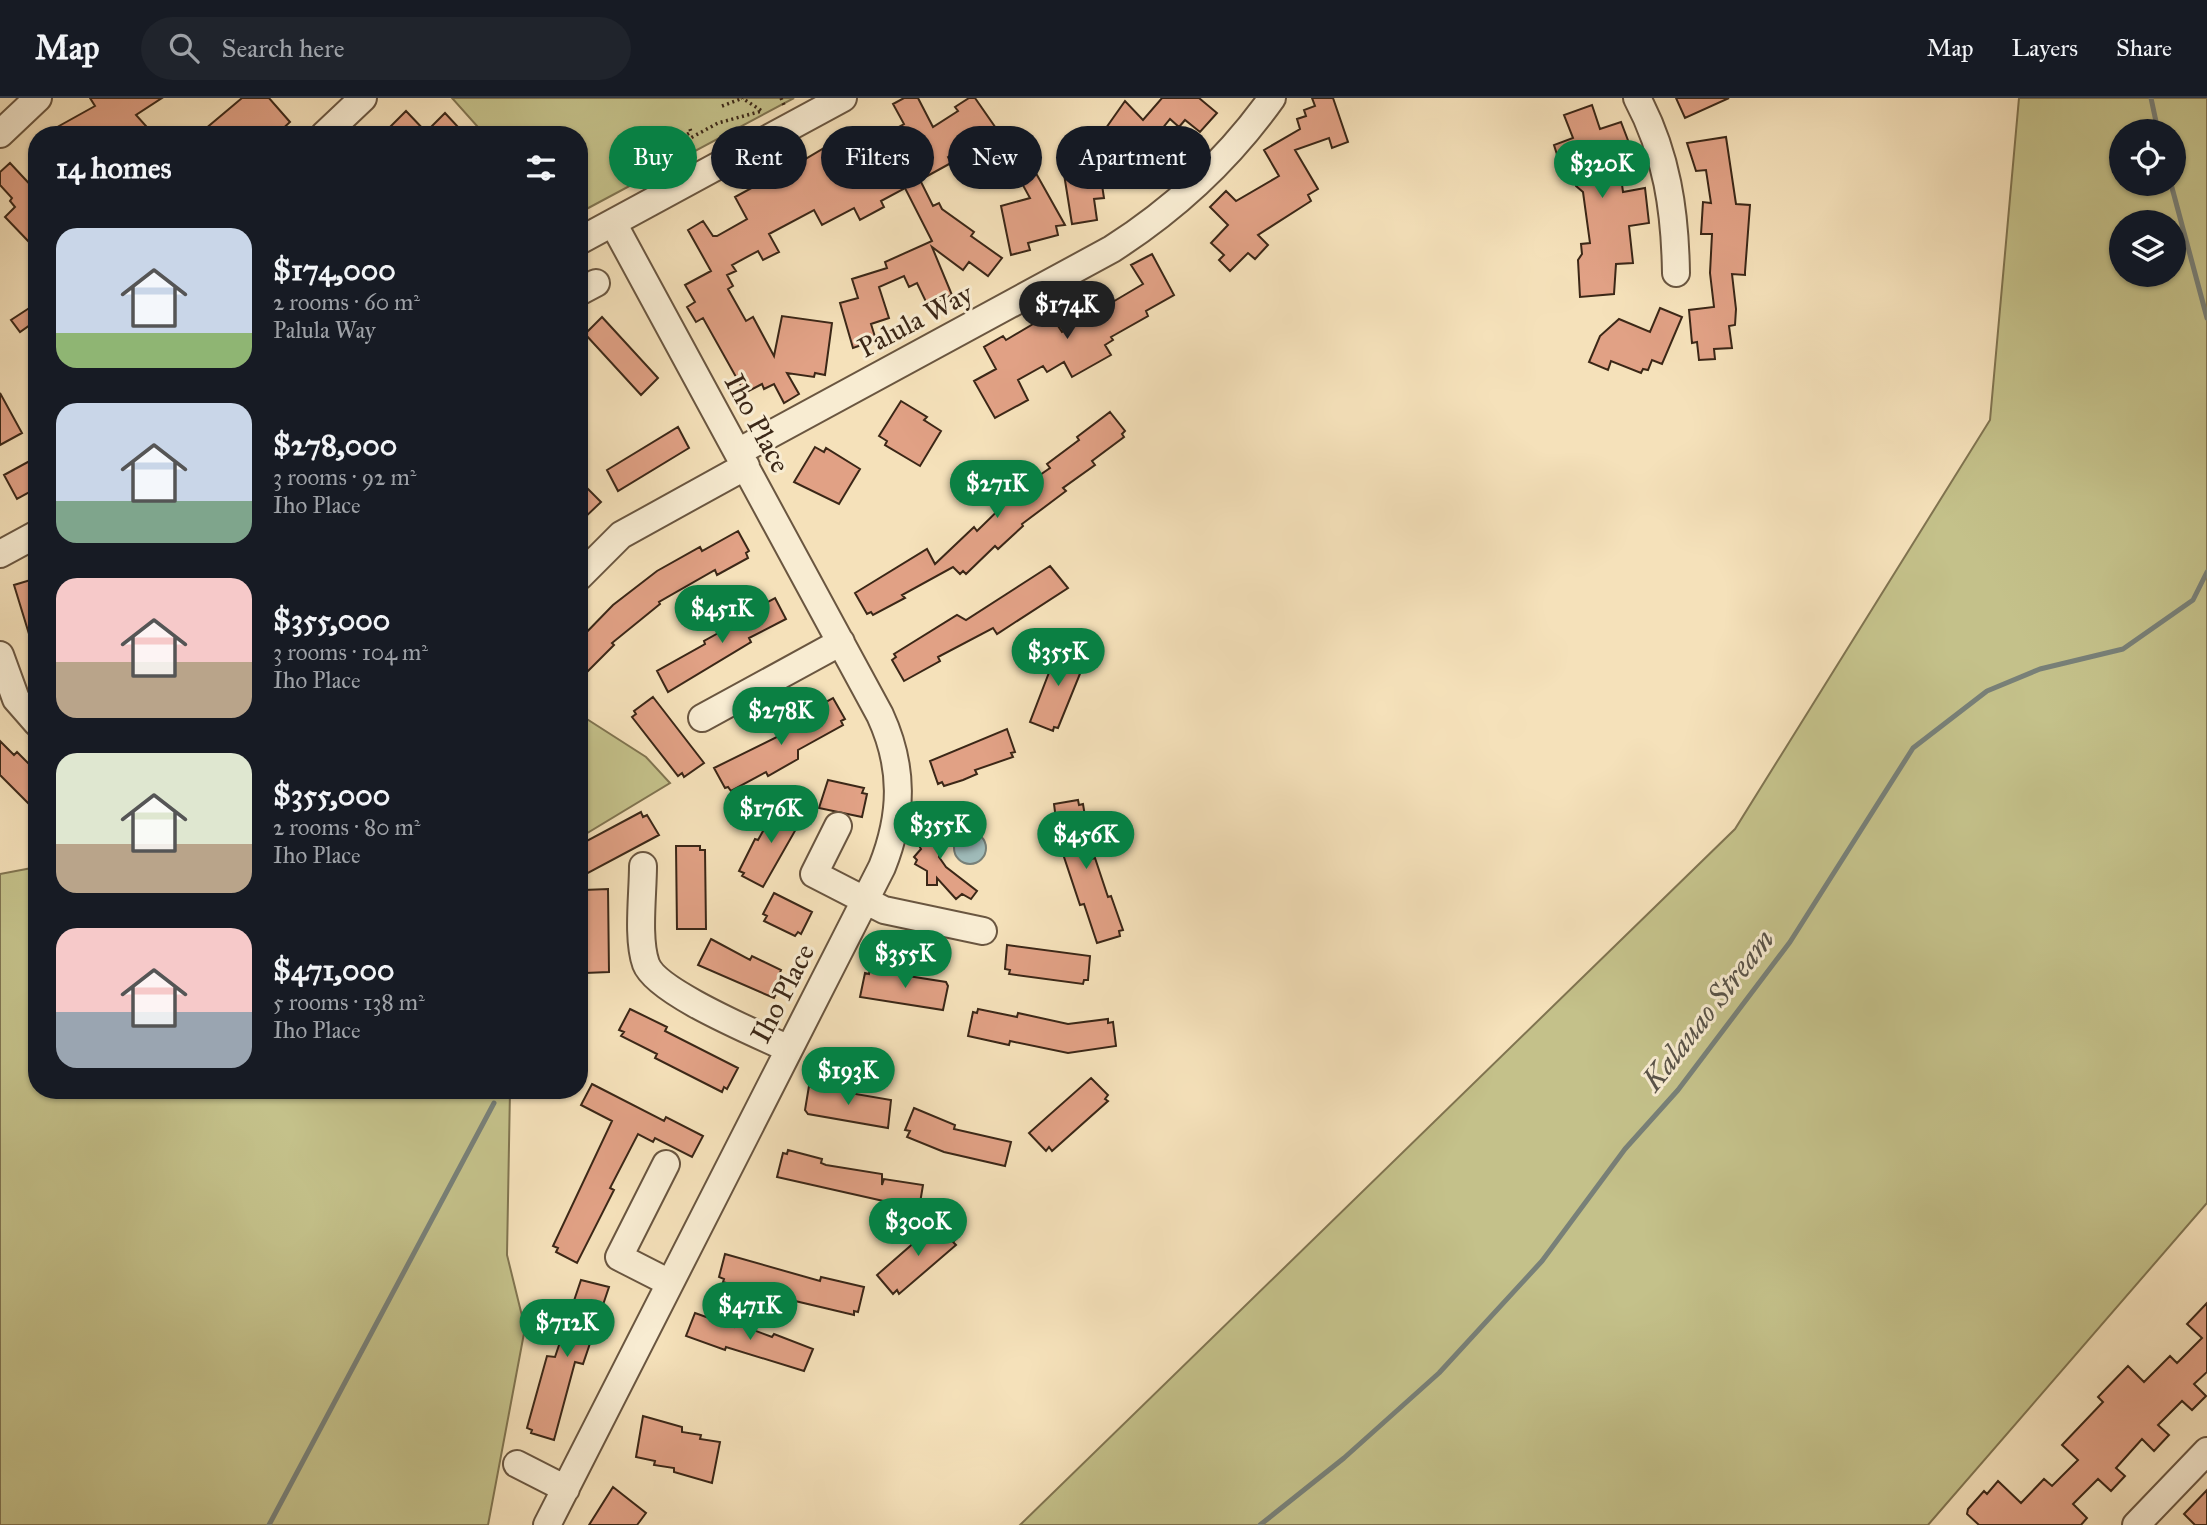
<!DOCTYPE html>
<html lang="en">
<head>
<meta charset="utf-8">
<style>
	:root { --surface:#171b24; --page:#20242c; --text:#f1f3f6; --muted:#9ea1a6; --line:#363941; --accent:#0b8043 }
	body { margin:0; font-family:"IM FELL Great Primer",serif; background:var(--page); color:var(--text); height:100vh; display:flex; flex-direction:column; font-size:26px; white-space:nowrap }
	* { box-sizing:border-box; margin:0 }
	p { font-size:23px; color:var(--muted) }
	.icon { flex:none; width:38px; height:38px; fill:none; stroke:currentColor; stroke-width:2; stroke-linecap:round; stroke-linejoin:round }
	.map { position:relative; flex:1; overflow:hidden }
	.details { position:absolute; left:28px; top:28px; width:560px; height:973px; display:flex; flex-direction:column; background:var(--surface); border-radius:28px; box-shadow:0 2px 5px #0004 }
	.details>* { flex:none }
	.top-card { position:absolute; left:609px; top:28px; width:665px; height:63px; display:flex; gap:14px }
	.controls { position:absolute; left:2109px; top:21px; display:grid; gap:14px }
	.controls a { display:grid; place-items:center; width:77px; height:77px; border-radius:50%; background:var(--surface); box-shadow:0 2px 5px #0004; font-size:35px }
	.price { position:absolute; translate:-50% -60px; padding:0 16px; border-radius:24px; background:var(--accent); color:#fff; font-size:23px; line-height:46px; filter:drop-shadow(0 2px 4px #0008) }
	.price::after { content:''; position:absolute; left:50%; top:42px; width:21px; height:16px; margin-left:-10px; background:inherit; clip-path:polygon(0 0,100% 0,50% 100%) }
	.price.on { background:#222; color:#fff }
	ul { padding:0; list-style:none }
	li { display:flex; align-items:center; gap:21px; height:175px; padding:0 28px }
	li span { display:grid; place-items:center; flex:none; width:196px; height:140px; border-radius:21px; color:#555 }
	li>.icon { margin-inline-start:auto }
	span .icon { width:84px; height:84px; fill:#fffc; stroke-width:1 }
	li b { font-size:30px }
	h2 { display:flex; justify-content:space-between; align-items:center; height:84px; padding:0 28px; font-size:30px }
	.chip { padding:0 24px; border-radius:32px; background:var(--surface); box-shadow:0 2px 5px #0004; font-size:24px; line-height:63px }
	.chip.on { background:var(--accent); color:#fff }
	header { display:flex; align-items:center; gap:42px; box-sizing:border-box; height:98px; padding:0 35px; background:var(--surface); border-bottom:2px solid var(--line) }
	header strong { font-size:33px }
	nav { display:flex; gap:38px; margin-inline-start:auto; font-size:24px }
	.search { width:490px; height:63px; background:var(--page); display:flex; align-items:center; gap:18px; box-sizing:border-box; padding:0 24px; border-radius:38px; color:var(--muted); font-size:26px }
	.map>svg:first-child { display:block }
</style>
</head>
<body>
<header>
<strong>Map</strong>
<div class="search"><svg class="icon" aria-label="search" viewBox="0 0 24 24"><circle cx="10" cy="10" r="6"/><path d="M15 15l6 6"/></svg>Search here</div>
<nav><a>Map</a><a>Layers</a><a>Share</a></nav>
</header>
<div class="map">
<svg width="2207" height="1427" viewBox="0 0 2207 1427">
	<rect width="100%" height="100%" fill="#f5e1ba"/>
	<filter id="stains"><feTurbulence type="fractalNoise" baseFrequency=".00286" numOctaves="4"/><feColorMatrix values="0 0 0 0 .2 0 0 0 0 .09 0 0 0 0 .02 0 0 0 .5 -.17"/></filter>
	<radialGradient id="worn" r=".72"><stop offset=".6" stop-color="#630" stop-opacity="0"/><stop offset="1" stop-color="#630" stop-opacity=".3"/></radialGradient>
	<path fill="#c4c18a" stroke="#807450" stroke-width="2" fill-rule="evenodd" d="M 452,0 L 794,0 L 579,115 L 579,37 L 485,37 Z
		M 2019,0 L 2207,0 L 2207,1105 L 1928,1427 L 1020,1427 L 1735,731 L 1990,322 ZM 2121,33 L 2174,33 L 2174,86 L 2121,86 ZM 2121,124 L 2174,124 L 2174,177 L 2121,177 Z
		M 579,616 L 646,659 L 670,685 L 579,740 Z
		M 37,769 L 37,992 L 510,992 L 507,1157 L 525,1230 L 488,1427 L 0,1427 L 0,776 Z"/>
	<path fill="#a0bbb9" stroke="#788078" stroke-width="2" d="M954 750a16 16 0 1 1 32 0a16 16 0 1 1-32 0Z"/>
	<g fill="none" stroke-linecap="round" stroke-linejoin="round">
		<path stroke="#788078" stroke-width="5" d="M 2151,0 L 2158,33
			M 2171,86 L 2207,220
			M 269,1427 L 494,1005
			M 1260,1427 L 1344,1360 L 1439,1275 L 1542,1163 L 1625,1051 L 1678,992 L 1790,844 L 1913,650 L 1987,593 L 2040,571 L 2123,551 L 2193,502 L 2207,474"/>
	</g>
	<path fill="#e1a185" stroke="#3b2717" stroke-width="2" d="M 90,0 L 162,0 L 136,17 L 154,37 L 43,37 L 95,8 Z
		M 242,0 L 269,0 L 290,24 L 276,37 L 198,37 Z
		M 904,0 L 918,0 L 933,29 L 958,13 L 955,9 L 969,0 L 975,0 L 1000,36 L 983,48 L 977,39 L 948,59 L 951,65 L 920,82 L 933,108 L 939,105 L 942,111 L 974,134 L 971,138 L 1002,160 L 988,178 L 969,164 L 963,172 L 932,149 L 952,197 L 928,208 L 917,185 L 909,189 L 904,178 L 879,189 L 889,220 L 871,226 L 876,242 L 853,250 L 840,205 L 858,200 L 852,181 L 887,170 L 885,164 L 932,143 L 905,90 L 881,103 L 884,109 L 860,122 L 854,110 L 822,127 L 814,112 L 769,136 L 779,154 L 763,162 L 758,153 L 732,167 L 736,173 L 727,177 L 733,188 L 728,191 L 746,223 L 753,219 L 774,258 L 782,218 L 832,225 L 825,277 L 815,275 L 814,279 L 787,275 L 799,296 L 784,305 L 774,286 L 764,291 L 762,286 L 745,295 L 703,220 L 696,224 L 687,209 L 695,204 L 685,187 L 711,173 L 688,132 L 703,123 L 713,138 L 717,138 L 747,121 L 735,99 L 761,85 L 756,77 L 770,69 L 775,79 L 841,40 L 849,54 L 852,52 L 857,61 L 881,49 L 877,41 L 904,26 L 893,6 Z
		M 1162,0 L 1199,0 L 1217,15 L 1200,34 L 1185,22 L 1179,29 L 1170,21 L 1150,46 L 1172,59 L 1161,78 L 1107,50 L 1109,46 L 1099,40 L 1125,3 L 1143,22 Z
		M 1312,0 L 1333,0 L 1348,44 L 1332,50 L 1329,40 L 1295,52 L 1318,91 L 1308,97 L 1311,103 L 1258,137 L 1268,147 L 1255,161 L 1248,155 L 1230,173 L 1219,162 L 1224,157 L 1211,145 L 1228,127 L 1210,109 L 1226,93 L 1236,103 L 1279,78 L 1264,52 L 1300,31 L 1297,21 L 1306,18 L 1304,12 L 1315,8 Z
		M 1676,0 L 1729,0 L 1685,20 Z
		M 1592,7 L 1600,31 L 1621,24 L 1629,45 L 1605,57 L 1618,56 L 1623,94 L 1645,90 L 1649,125 L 1629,128 L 1633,165 L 1616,166 L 1614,196 L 1580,199 L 1578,162 L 1582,156 L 1581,146 L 1590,145 L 1583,94 L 1576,88 L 1572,61 L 1560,66 L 1554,47 L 1573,40 L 1564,17 Z
		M 406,13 L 426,34 L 445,15 L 458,29 L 450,37 L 382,37 Z
		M 1726,39 L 1736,106 L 1750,107 L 1745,174 L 1745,177 L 1732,176 L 1736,211 L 1735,227 L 1729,228 L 1732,250 L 1714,251 L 1715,261 L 1699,262 L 1697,244 L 1692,245 L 1689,212 L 1714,209 L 1710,175 L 1712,136 L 1701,136 L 1703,104 L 1711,105 L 1706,72 L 1696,73 L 1687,45 Z
		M 1028,61 L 1065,127 L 1056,128 L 1058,137 L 1028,145 L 1030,152 L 1011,157 L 1001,108 L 1030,100 L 1013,69 Z
		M 10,65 L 37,94 L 37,138 L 30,145 L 5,119 L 15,109 L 10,103 L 12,100 L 0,87 L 0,74 Z
		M 1104,70 L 1106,86 L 1102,87 L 1104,100 L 1094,101 L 1097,122 L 1072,126 L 1064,76 Z
		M 1152,156 L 1174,197 L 1146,213 L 1148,218 L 1111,239 L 1113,242 L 1105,247 L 1111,257 L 1072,279 L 1064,264 L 1047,274 L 1043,268 L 1018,282 L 1028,302 L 995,320 L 974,283 L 996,271 L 984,249 L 1003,238 L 1006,242 L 1050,216 L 1062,234 L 1143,186 L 1131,167 Z
		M 37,205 L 37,222 L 20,234 L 11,222 Z
		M 1660,210 L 1682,219 L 1662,266 L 1652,262 L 1648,272 L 1643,271 L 1641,275 L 1611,263 L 1608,272 L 1589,264 L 1600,238 L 1619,221 L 1650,234 Z
		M 602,219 L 658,280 L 641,297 L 585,236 Z
		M 0,295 L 22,335 L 0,347 Z
		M 901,303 L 927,319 L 924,322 L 941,333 L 920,368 L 885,347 L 887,343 L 879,338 Z
		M 1110,314 L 1125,333 L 1122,336 L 1124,339 L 1092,363 L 1095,367 L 1063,390 L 1066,393 L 1022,426 L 1023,428 L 998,451 L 995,448 L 966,476 L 963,473 L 960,476 L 953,469 L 902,497 L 905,500 L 873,517 L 871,514 L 867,516 L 855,495 L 927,451 L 935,466 L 974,429 L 977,433 L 1021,390 L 1050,370 L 1047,366 L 1079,342 L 1077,339 Z
		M 678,329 L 689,350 L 618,393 L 607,372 Z
		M 815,349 L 824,354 L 826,350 L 860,371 L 839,406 L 794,384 Z
		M 37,359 L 37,390 L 17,401 L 4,377 Z
		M 579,382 L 601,404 L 579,425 Z
		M 738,433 L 749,453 L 746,455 L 748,460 L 717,477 L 715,472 L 659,504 L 660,506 L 612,545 L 614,547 L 579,582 L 579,542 L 613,507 L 657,473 L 700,449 L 702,453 Z
		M 1050,468 L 1068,490 L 997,536 L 993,530 L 938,559 L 940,563 L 904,583 L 892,562 L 896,559 L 894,556 L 957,517 L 966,522 Z
		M 37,480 L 37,548 L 33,549 L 14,487 Z
		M 775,500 L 786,521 L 749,540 L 751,544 L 668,594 L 657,573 L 705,546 L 704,543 L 740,523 L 738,520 Z
		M 1060,546 L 1083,555 L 1082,559 L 1086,561 L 1058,630 L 1054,629 L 1053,633 L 1030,624 Z
		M 653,599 L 704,665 L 684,679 L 682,675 L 678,678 L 632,619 L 636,616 L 634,613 Z
		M 833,600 L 845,621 L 841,623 L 843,627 L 798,652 L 798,661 L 768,678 L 766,674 L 731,693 L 728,689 L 725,690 L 714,670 L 799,628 L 795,621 Z
		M 1007,631 L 1015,654 L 1011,655 L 1013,659 L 975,672 L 977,676 L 963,682 L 944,688 L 942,684 L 938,686 L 930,663 Z
		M 0,643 L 14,657 L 17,654 L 37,674 L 37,714 L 0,677 Z
		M 828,682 L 864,690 L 862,695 L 867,696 L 862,719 L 819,710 Z
		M 1078,702 L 1079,707 L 1083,706 L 1092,761 L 1095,760 L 1108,799 L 1111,798 L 1123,832 L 1119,833 L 1120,838 L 1097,845 L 1084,806 L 1080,807 L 1059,744 L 1054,706 Z
		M 783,706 L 804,717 L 763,789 L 742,778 L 744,775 L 739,773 L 755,741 L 758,742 L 777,708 L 781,711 Z
		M 934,712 L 943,713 L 939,759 L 946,769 L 977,793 L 971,801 L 962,796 L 956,801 L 937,780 L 937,787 L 927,787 L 927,773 L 915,766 L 917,762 L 914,759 L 921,751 L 916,742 L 924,737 L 927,742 Z
		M 641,714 L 643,719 L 647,717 L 659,737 L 586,776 L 579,765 L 579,747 Z
		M 676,748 L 700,748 L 700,752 L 705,752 L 706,831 L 677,831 Z
		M 608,791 L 609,874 L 585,875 L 585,870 L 580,870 L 579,796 L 584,795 L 584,792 Z
		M 774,795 L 812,814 L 801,836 L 798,834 L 795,838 L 764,823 L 767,818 L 763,816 Z
		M 711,841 L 750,862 L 752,858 L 781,872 L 779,877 L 784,879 L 774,900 L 698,867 Z
		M 1007,847 L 1090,858 L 1088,882 L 1084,882 L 1083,886 L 1009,876 L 1010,872 L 1005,871 Z
		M 870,872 L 946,884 L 948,888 L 943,912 L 860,899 L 865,875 L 869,876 Z
		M 630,911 L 667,929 L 665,933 L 738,970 L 727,991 L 724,989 L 722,994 L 655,960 L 657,956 L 621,938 L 624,934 L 619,932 Z
		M 978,911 L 1017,919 L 1018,915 L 1068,926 L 1108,921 L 1108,925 L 1113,924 L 1116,948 L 1068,955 L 1010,943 L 1009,947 L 968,938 L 973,914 L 977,915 Z
		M 1091,980 L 1108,997 L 1105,1001 L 1108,1003 L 1052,1053 L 1049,1049 L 1046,1053 L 1029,1035 Z
		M 592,986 L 664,1023 L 666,1019 L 703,1038 L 692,1059 L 655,1040 L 653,1044 L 638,1036 L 610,1090 L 614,1092 L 577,1165 L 556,1154 L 558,1150 L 553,1148 L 612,1023 L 581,1007 Z
		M 809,988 L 891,1002 L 888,1030 L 808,1016 L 805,1012 Z
		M 914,1010 L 955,1027 L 954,1031 L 1011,1044 L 1005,1068 L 944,1054 L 907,1039 L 910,1033 L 905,1032 Z
		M 788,1052 L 822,1061 L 821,1065 L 826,1067 L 882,1076 L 882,1087 L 884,1081 L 923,1087 L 919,1111 L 777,1079 L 783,1055 L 787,1056 Z
		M 940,1122 L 956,1141 L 953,1144 L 956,1147 L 899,1196 L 897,1192 L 893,1196 L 877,1177 Z
		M 725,1156 L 820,1183 L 821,1179 L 864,1189 L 858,1214 L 854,1213 L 854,1217 L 795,1203 L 794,1206 L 723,1184 L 724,1181 L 719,1179 Z
		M 581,1182 L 609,1189 L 583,1266 L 575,1264 L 554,1342 L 531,1335 L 532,1332 L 527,1330 L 547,1258 L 555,1259 Z
		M 2207,1205 L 2207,1274 L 2194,1286 L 2206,1298 L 2192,1312 L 2182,1303 L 2158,1327 L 2169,1337 L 2154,1353 L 2142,1341 L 2116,1370 L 2125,1378 L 2111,1393 L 2098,1381 L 2073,1406 L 2087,1420 L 2081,1427 L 1979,1427 L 1967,1416 L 1968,1411 L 1984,1393 L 1987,1396 L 1998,1383 L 2021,1405 L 2044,1381 L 2052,1388 L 2078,1362 L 2062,1347 L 2103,1304 L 2098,1299 L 2128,1268 L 2144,1284 L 2170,1258 L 2177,1265 L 2202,1240 L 2187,1226 Z
		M 695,1215 L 734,1229 L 735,1225 L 772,1239 L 774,1236 L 813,1251 L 804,1273 L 726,1249 L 725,1252 L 686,1238 Z
		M 643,1318 L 682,1329 L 682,1334 L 701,1337 L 700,1341 L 720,1344 L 712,1385 L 674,1374 L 674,1370 L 654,1367 L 655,1363 L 636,1359 Z
		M 613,1389 L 646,1415 L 637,1427 L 589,1427 Z
		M 2207,1392 L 2207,1427 L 2195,1427 L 2184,1416 Z"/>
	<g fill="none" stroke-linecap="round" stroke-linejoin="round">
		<g stroke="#6a5640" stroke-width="30">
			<path id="minor" d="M 1637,0 C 1667,56 1675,113 1676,175
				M 0,36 L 38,0
				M 324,37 L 363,0
				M 579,143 L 843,0
				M 579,194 L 596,185
				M 738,354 L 1112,151 C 1176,110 1228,62 1272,0
				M 0,456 L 37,436
				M 579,479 L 621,437 L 746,368
				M 0,557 L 16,601 L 37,625
				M 702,620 L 841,544
				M 838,728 L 814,776 L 884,812 L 983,833
				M 643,768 C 643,796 637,841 646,866 C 657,895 758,936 789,951
				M 666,1066 L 619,1159 L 670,1185
				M 517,1366 L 566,1391
				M 547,1427 L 882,769 C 903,716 904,669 880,617 L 613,125
				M 2136,1427 L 2207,1353"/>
		</g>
		<path stroke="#3b2717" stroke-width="3.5" stroke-dasharray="2 3.5" stroke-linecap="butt" d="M 781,0 L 784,7
			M 722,8 L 743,0
			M 690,31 L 691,34 L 672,45 L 674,49 L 718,25 L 762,13 L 742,0
			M 668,49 L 671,56 L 676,53 L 681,63"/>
		<use href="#minor" stroke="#f8ecd2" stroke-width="26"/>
	</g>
	<g text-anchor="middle" stroke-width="6" stroke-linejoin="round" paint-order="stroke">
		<g font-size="28" fill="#3b2717" stroke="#f8ecd2">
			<text transform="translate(915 222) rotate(-28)" y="10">Palula Way</text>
			<text transform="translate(758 325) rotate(62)" y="10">Iho Place</text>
			<text transform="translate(782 895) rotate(-63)" y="10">Iho Place</text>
		</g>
		<g font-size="30" font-style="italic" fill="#595348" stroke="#f8ecd2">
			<text transform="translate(1708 912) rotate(-52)" y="10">Kalauao Stream</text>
		</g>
	</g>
	<rect width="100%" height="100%" filter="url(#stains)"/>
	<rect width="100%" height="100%" fill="url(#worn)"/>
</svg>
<div class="controls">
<a><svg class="icon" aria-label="locate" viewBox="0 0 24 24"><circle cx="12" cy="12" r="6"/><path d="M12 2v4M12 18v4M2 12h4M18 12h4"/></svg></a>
<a><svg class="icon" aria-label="layers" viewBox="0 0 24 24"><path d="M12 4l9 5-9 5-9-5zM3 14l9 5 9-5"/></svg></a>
</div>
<b class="price" style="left:1602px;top:102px">$320K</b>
<b class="price on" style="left:1067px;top:243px">$174K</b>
<b class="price" style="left:997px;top:422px">$271K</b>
<b class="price" style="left:722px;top:547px">$451K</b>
<b class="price" style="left:1058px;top:590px">$355K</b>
<b class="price" style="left:781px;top:649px">$278K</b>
<b class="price" style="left:771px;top:747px">$176K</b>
<b class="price" style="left:940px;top:763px">$355K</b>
<b class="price" style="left:1086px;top:773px">$456K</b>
<b class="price" style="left:905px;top:892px">$355K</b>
<b class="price" style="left:848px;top:1009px">$193K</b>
<b class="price" style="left:918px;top:1160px">$300K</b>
<b class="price" style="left:750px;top:1244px">$471K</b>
<b class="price" style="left:567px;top:1261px">$712K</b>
<div class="top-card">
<a class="chip on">Buy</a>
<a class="chip">Rent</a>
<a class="chip">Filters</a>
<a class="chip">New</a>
<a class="chip">Apartment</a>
</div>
<section class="details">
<h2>14 homes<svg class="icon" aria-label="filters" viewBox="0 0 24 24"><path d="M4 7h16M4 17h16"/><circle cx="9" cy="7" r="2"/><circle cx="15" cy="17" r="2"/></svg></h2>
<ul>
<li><span style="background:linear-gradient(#c9d6e8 75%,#8fb573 0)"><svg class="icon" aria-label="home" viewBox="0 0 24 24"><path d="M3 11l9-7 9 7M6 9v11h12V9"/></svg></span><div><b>$174,000</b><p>2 rooms · 60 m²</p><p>Palula Way</p></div></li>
<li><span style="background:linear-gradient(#c9d6e8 70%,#7fa58c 0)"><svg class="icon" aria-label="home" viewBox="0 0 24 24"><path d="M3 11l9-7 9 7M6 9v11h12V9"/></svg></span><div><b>$278,000</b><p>3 rooms · 92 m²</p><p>Iho Place</p></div></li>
<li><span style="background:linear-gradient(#f6c9c9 60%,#b9a48a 0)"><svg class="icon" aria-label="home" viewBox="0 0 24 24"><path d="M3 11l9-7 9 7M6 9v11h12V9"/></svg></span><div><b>$355,000</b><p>3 rooms · 104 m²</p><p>Iho Place</p></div></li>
<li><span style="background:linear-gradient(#dfe7d0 65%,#b9a48a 0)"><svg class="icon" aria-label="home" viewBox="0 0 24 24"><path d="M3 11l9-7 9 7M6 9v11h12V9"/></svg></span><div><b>$355,000</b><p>2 rooms · 80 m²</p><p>Iho Place</p></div></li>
<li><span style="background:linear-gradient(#f6c9c9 60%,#9aa5b1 0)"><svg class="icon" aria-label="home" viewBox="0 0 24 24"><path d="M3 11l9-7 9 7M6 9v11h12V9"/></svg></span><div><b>$471,000</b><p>5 rooms · 138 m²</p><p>Iho Place</p></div></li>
</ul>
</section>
</div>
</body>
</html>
